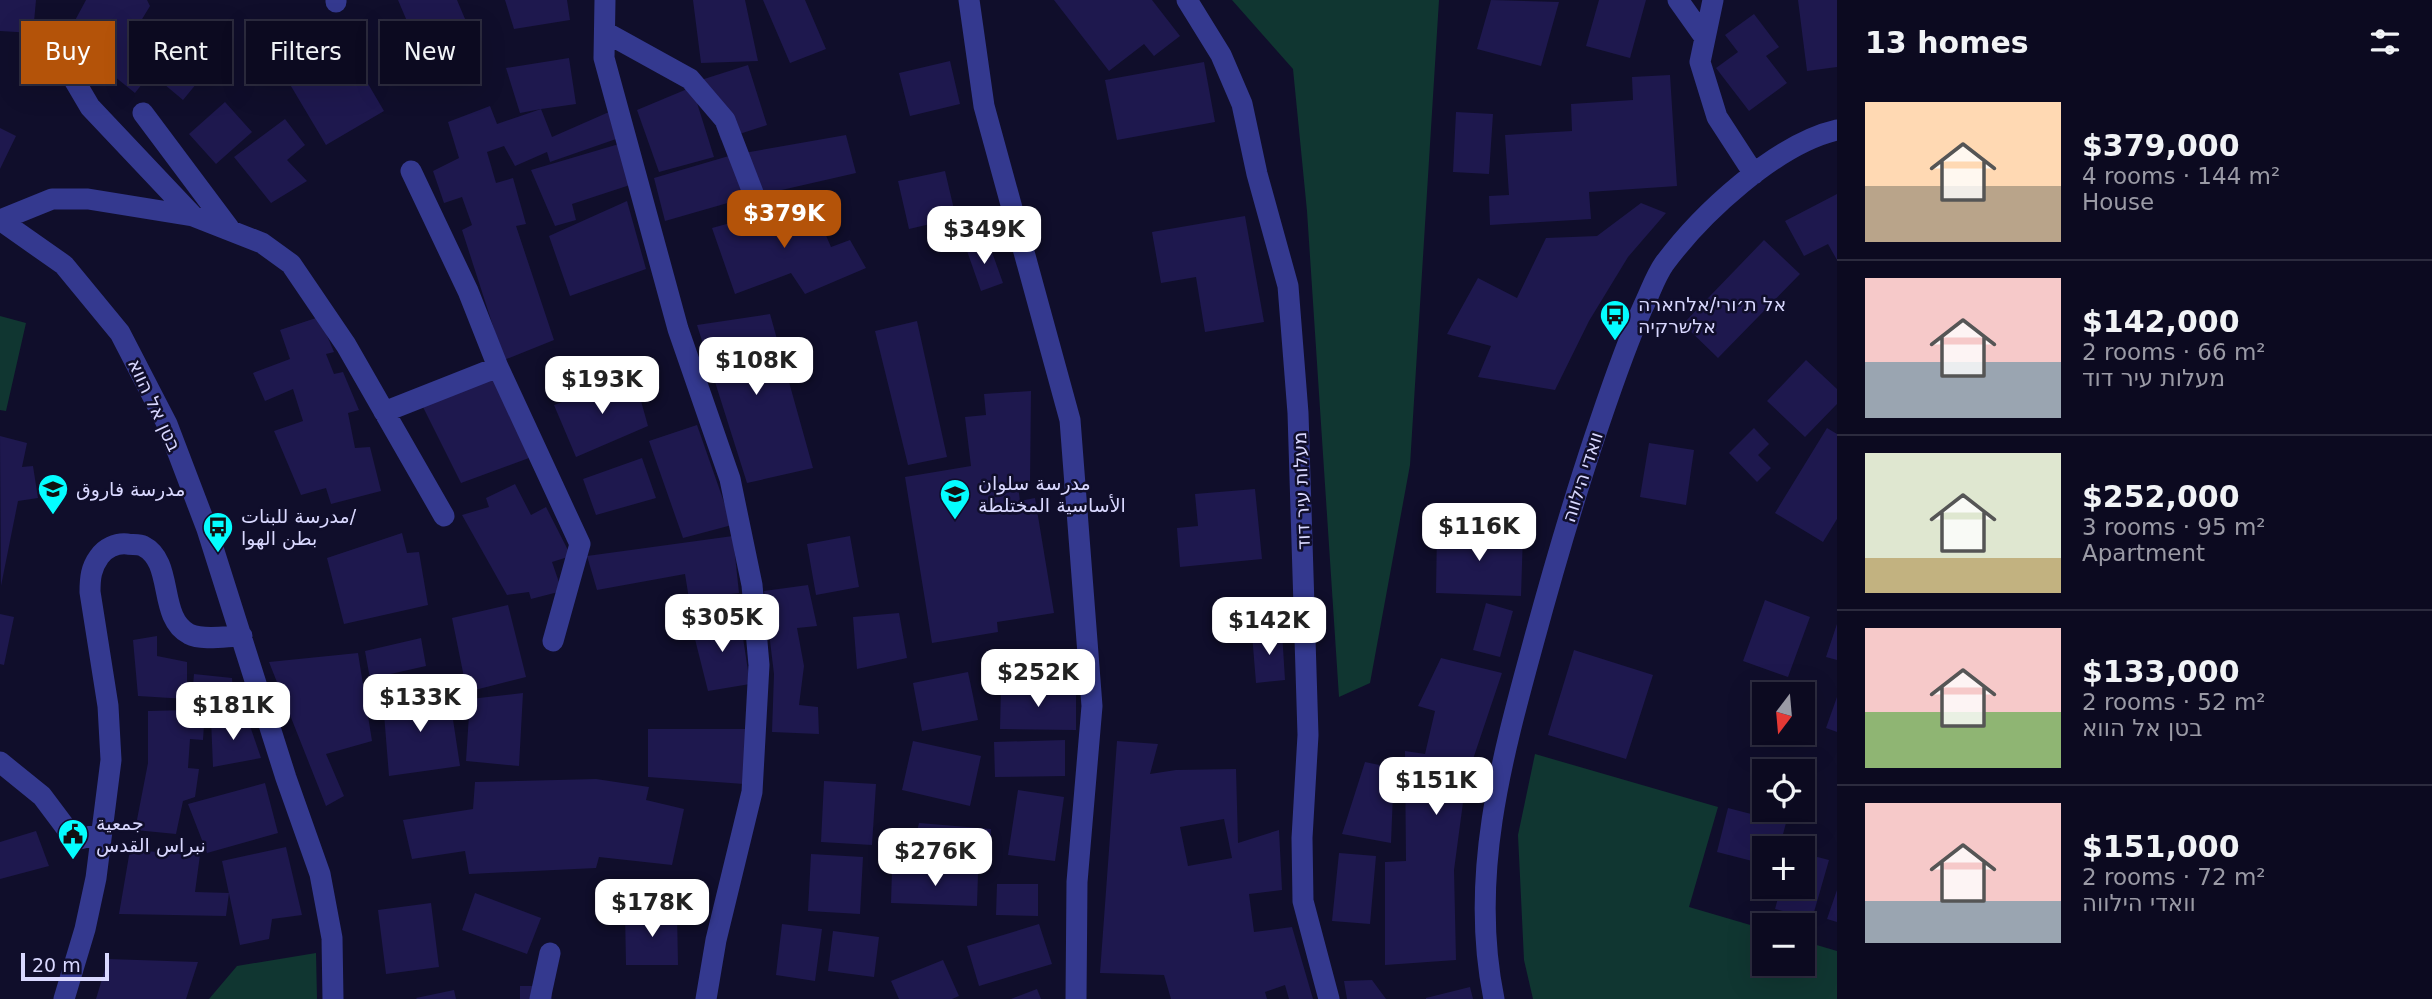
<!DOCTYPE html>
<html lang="en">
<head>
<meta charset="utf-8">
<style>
	:root { --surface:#0c0a20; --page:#151329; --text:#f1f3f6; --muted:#9a9aa5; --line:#2c2b3e; --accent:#b45309 }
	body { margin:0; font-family:"DejaVu Sans","Noto Sans Arabic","Noto Sans Hebrew",sans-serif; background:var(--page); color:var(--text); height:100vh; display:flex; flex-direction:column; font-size:26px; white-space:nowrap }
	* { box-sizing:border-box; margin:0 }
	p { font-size:23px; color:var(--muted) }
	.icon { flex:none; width:38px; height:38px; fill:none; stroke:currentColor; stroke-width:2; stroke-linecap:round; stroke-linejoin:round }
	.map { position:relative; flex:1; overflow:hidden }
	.details { display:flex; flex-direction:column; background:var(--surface); width:595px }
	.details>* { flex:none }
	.guide { position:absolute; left:21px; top:21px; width:665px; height:63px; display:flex; gap:14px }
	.needle { width:46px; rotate:196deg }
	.fabs { position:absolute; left:1752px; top:682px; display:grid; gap:14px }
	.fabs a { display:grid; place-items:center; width:63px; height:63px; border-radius:0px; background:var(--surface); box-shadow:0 7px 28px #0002,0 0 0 2px var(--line); font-size:35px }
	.scale { position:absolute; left:21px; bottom:18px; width:88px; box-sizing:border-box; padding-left:7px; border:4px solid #d9d8ff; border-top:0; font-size:19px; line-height:24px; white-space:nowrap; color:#d9d8ff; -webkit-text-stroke:5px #100e2b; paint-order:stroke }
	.price { position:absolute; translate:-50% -60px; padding:0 16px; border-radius:14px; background:#fff; color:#222; font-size:23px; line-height:46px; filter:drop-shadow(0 2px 4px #0008) }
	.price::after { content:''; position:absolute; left:50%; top:42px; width:21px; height:16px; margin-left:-10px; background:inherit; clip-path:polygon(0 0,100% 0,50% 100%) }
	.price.current { background:var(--accent); color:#fff }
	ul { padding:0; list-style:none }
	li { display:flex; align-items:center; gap:21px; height:175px; padding:0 28px }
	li+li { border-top:2px solid var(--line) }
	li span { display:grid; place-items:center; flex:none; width:196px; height:140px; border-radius:0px; color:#555 }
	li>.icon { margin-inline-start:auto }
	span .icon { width:84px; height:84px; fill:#fffc; stroke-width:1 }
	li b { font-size:30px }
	h2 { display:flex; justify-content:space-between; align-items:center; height:84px; padding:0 28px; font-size:30px }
	.chip { padding:0 24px; border-radius:0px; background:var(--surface); box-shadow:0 7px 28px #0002,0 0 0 2px var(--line); font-size:24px; line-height:63px }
	.chip.current { background:var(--accent); color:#fff }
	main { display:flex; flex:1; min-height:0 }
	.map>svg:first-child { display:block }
</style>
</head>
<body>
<main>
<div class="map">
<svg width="1837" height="999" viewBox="0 0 1837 999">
	<rect width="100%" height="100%" fill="#100e2b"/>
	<path fill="#103631" d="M 1232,0 L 1439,0 L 1410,465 L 1370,683 L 1339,697 L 1307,211 L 1293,69 Z
		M 0,316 L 26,323 L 6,411 L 0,410 Z
		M 1535,754 L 1718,807 L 1689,907 L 1764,929 L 1764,964 L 1802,964 L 1803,941 L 1837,951 L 1837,999 L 1533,999 L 1524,960 L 1518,835 Z
		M 316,953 L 317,999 L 209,999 L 237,966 Z"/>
	<path fill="#1e184e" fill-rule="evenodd" d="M 0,0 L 36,0 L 33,33 L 0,31 Z
		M 86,0 L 147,0 L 150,6 L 130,39 L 159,62 L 135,93 L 94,60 L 88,67 L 57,54 Z
		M 398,0 L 457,0 L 476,45 L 426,66 Z
		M 505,0 L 567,0 L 570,20 L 514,29 Z
		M 693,0 L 745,0 L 758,61 L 701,63 Z
		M 763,0 L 805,0 L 826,49 L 790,63 Z
		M 1054,0 L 1152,0 L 1180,36 L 1154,56 L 1144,44 L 1109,71 Z
		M 1491,0 L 1559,2 L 1541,66 L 1477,49 Z
		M 1599,0 L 1646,0 L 1630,58 L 1586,46 Z
		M 1798,0 L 1837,0 L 1837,67 L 1807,71 Z
		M 1754,14 L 1779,47 L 1766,56 L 1787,83 L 1749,111 L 1716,68 L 1738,52 L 1725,35 Z
		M 340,36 L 384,111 L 326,145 L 282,71 Z
		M 175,47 L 206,72 L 183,100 L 152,74 Z
		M 569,58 L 576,104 L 541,109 L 552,137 L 609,112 L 619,138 L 550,162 L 547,152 L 515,166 L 504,146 L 487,152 L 496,183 L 513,178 L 526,224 L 516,226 L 554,340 L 504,360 L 462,230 L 472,225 L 462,197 L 444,203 L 433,171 L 459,158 L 448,122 L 490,106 L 497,124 L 541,109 L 520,113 L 506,68 Z
		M 950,61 L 960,104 L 910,116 L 899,73 Z
		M 1204,62 L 1215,122 L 1117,140 L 1105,80 Z
		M 748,65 L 767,125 L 721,140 L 701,80 Z
		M 1670,75 L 1677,186 L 1589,192 L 1591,219 L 1490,225 L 1489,196 L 1509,195 L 1505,135 L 1572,131 L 1571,104 L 1633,100 L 1632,77 Z
		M 692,87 L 714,157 L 659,172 L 637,110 Z
		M 225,102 L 252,132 L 216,164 L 189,134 Z
		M 1456,112 L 1493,114 L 1489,174 L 1453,172 Z
		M 285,119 L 305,145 L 287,160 L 307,181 L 271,203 L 234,157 Z
		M 0,128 L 16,136 L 0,169 Z
		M 846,135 L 856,173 L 760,195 L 744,153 Z
		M 619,144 L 630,185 L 572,204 L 576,220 L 555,226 L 531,170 Z
		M 739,153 L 752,196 L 665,221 L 654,178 Z
		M 945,171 L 956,218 L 909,229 L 898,181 Z
		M 1837,194 L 1837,260 L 1828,244 L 1804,256 L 1785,221 Z
		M 627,201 L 646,269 L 570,296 L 549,236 Z
		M 811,201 L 831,247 L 850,240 L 866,268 L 805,294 L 791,273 L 735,294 L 712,228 Z
		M 1641,203 L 1666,213 L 1628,257 L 1589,321 L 1555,390 L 1478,377 L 1491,346 L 1447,334 L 1478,278 L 1517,298 L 1546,238 L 1597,236 Z
		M 1245,216 L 1264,322 L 1205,332 L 1196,277 L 1161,283 L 1152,232 Z
		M 1764,240 L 1800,274 L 1718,358 L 1683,324 Z
		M 988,241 L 1003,283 L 981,291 L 966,248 Z
		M 770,314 L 813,468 L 747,483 L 697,325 Z
		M 319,317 L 334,352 L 326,354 L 334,374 L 343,372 L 359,410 L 348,413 L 355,448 L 370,447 L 381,491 L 331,504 L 326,488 L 301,495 L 274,431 L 303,421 L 293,389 L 265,401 L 253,373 L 290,359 L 280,330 Z
		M 917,321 L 947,457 L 908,465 L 875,331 Z
		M 1806,360 L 1837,389 L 1837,404 L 1805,437 L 1767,401 Z
		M 493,375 L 529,458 L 461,483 L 421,403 Z
		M 634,376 L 648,426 L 576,457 L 554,405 Z
		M 1031,391 L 1030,484 L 1018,486 L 1020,501 L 1035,498 L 1054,613 L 997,622 L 998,632 L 932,643 L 905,477 L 971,466 L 965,417 L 986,415 L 984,394 Z
		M 697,425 L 732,525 L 683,538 L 649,441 Z
		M 1754,428 L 1769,444 L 1758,455 L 1771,468 L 1757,482 L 1729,453 Z
		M 1827,428 L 1837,434 L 1837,519 L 1823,542 L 1775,513 Z
		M 0,436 L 27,443 L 22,467 L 33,466 L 38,498 L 18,501 L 1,586 Z
		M 1649,443 L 1694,450 L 1686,505 L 1640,497 Z
		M 642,458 L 656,498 L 596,515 L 583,479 Z
		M 515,484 L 531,515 L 546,507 L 571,556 L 552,562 L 562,591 L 531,599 L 529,592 L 507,595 L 462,515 L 489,507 L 486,498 Z
		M 1255,489 L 1262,559 L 1180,567 L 1177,528 L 1198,526 L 1195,494 Z
		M 1437,530 L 1523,533 L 1521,596 L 1436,593 Z
		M 402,533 L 407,553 L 419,552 L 428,605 L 344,624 L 327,558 Z
		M 733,536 L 739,593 L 689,599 L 685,574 L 597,590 L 587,556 Z
		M 850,536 L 859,587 L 816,595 L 807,544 Z
		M 808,585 L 817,626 L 797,628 L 804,666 L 799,705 L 818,707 L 819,734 L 772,732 L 774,674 L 764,591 Z
		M 1765,600 L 1810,617 L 1788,677 L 1743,661 Z
		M 1486,603 L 1513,611 L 1500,657 L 1473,650 Z
		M 508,605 L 526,677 L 467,692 L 452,618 Z
		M 899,613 L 907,658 L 857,669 L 853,617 Z
		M 0,614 L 14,617 L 4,665 L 0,664 Z
		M 740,618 L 750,684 L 708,691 L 692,627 Z
		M 1837,624 L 1837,660 L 1826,657 Z
		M 1282,632 L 1285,680 L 1256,683 L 1252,634 Z
		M 157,636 L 157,656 L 187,662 L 187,699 L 138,696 L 133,640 Z
		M 421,638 L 426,666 L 386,675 L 388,689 L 372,690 L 365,651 Z
		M 1574,650 L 1653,675 L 1626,759 L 1548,735 Z
		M 358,653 L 372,741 L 326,754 L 344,796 L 326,806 L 269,662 Z
		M 1441,658 L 1502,673 L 1466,780 L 1454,870 L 1456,960 L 1385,965 L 1385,862 L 1406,861 L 1405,751 L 1425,754 L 1435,711 L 1418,706 Z
		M 968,672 L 978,720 L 922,731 L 913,683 Z
		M 194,674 L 232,678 L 234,707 L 205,709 L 203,740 L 190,739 L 188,768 L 199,769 L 195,797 L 183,801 L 176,834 L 135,830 L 148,763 L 148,711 L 191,710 Z
		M 1001,687 L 1076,688 L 1076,730 L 1000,729 Z
		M 449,693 L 460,766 L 389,776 L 383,701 Z
		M 523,693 L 519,766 L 466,761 L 470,699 Z
		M 1837,697 L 1837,732 L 1826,728 Z
		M 211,719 L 248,720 L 261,758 L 213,767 Z
		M 648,729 L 746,729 L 744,784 L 648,777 Z
		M 1065,740 L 1065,776 L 995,777 L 994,742 Z
		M 913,741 L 981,756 L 970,806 L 902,790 Z
		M 1117,741 L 1158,744 L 1150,774 L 1176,770 L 1236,769 L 1238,843 L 1279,830 L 1282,890 L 1249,894 L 1254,932 L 1292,927 L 1313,999 L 1289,999 L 1285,985 L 1265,992 L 1267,999 L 1171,999 L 1164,975 L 1100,973 ZM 1224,819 L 1232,858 L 1188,866 L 1180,827 Z
		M 1365,762 L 1394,768 L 1391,843 L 1342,834 Z
		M 596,779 L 649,787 L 646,800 L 684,809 L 672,865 L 599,857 L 596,868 L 469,874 L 465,851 L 412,859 L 403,820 L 473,809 L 475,782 Z
		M 824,781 L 876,784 L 872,845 L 821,842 Z
		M 265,783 L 278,833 L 207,853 L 188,804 Z
		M 1018,790 L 1064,797 L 1055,861 L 1008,855 Z
		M 1728,808 L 1786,823 L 1779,849 L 1764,849 L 1764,864 L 1717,852 Z
		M 919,823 L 991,829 L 990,856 L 912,852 Z
		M 36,831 L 49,866 L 0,879 L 0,842 Z
		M 286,847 L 302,915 L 272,919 L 269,939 L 240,945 L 222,861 Z
		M 130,850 L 200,855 L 195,892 L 229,893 L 226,916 L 119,914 Z
		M 1339,853 L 1376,856 L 1370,924 L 1332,921 Z
		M 1802,853 L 1829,860 L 1812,919 L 1775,909 L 1781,887 L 1802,887 Z
		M 811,854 L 863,857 L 860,914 L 808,911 Z
		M 892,870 L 978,873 L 977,906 L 891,903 Z
		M 997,884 L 1038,884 L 1038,916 L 996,915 Z
		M 1837,890 L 1837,922 L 1827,919 Z
		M 475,893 L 541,918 L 527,954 L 462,930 Z
		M 431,903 L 439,967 L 386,974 L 378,910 Z
		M 625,912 L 677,912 L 678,965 L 626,965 Z
		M 782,924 L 822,929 L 815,981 L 776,975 Z
		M 1039,924 L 1052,964 L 979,986 L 967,946 Z
		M 833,931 L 879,937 L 874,977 L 828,971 Z
		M 108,959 L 198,962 L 186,999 L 96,999 Z
		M 943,960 L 959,996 L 952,999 L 899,999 L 891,981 Z
		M 1372,980 L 1386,999 L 1347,999 L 1344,981 Z
		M 520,986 L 552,986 L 552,999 L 520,999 Z
		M 1470,987 L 1473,999 L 1426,999 L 1426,998 Z
		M 1037,989 L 1041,999 L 1011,999 Z
		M 454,990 L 456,999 L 417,999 L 416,998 Z"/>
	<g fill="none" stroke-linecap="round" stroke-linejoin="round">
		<path stroke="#34398f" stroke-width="21" d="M 336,0 L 336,2
			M 605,0 L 604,58 L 678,329 L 730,479 L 752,585 L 759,665 L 752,792 L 716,940 L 706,999
			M 969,0 L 984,106 L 1070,420 L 1092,706 L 1077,882 L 1076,999
			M 1187,0 L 1221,55 L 1242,104 L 1257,174 L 1288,286 L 1298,413 L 1308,735 L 1302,838 L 1303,901 L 1329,999
			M 1678,0 L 1705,38
			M 1713,0 L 1700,62 L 1717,117 L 1754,174
			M 605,32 L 690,79 L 725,120 L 757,203
			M 70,73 L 90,107 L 193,216
			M 143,113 L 229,228
			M 0,220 L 64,265 L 120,333 L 167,424 L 207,529 L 286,778 L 320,874 L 332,938 L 333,999
			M 0,220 L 52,199 L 88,199 L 193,216 L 262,243 L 291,264 L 346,345 L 444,516
			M 498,367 L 580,544 L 553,641
			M 384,412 L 498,367 L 468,291 L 411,171
			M 0,762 L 42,796 L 75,840 L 100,834
			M 64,999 L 85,929 L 96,878 L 111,760 L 108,706 L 90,592 C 90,578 91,568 99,557 C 105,548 116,543 127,544 C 131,545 139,544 143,546 C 175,562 157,617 189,634 C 203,641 227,636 242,636
			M 540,999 L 550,953
			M 1494,999 C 1469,878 1501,761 1533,644 C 1552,574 1572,505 1595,436 C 1610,392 1624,349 1643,307 C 1650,293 1655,277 1664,264 C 1701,214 1776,144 1837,130"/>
	</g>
	<defs>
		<g id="bus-pin" transform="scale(1.575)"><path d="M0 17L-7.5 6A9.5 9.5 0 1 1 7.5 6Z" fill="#04fdff" stroke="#100e2b"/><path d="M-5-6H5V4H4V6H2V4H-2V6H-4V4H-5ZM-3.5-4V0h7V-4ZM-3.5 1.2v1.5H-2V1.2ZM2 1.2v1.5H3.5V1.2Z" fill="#111"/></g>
		<g id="school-pin" transform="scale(1.575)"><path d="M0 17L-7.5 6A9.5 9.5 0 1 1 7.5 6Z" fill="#04fdff" stroke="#100e2b"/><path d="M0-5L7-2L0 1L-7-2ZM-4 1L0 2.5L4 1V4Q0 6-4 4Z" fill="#111"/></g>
		<g id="civic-pin" transform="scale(1.575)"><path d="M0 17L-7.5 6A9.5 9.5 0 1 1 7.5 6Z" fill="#04fdff" stroke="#100e2b"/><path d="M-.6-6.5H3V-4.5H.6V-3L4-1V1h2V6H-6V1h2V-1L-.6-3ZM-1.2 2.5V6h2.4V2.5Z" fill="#111"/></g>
	</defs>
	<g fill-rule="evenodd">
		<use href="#bus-pin" x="1615" y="315"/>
		<use href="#school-pin" x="53" y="489"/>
		<use href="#school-pin" x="955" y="494"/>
		<use href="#bus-pin" x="218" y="527"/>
		<use href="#civic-pin" x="73" y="834"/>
	</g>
	<g text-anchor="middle" stroke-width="5" stroke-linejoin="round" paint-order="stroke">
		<g font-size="19" fill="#d9d8ff" stroke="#100e2b" text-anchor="start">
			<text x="1638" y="311">אל ת׳ורי/אלחארה<tspan x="1638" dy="22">אלשרקיה</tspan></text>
			<text x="978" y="490">مدرسة سلوان<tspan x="978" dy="22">الأساسية المختلطة</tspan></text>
			<text x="76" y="496">مدرسة فاروق</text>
			<text x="241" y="523">مدرسة للبنات/<tspan x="241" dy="22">بطن الهوا</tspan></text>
			<text x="96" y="830">جمعية<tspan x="96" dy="22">نبراس القدس</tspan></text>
		</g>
		<g font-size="19" fill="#d9d8ff" stroke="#100e2b">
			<text transform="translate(155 405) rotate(65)" y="7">בטן אל הווא</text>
			<text transform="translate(1582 477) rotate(-72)" y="7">וואדי הילווה</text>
			<text transform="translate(1301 491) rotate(-92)" y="7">מעלות עיר דוד</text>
		</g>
	</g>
</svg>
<div class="fabs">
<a><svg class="needle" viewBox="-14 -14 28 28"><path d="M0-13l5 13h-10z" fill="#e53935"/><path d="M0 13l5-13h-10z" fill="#9a9aa5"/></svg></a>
<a><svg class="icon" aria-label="locate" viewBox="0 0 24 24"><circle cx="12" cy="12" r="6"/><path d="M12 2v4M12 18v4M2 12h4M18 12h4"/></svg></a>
<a>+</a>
<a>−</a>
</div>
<div class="scale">20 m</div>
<b class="price current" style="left:784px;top:250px">$379K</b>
<b class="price" style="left:984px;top:266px">$349K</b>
<b class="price" style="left:756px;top:397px">$108K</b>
<b class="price" style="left:602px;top:416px">$193K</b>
<b class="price" style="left:1479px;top:563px">$116K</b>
<b class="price" style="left:722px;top:654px">$305K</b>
<b class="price" style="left:1269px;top:657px">$142K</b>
<b class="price" style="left:1038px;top:709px">$252K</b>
<b class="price" style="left:420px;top:734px">$133K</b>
<b class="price" style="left:233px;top:742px">$181K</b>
<b class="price" style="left:1436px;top:817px">$151K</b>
<b class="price" style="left:935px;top:888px">$276K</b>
<b class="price" style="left:652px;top:939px">$178K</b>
<div class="guide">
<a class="chip current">Buy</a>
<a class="chip">Rent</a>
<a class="chip">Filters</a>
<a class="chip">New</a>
</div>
</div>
<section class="details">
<h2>13 homes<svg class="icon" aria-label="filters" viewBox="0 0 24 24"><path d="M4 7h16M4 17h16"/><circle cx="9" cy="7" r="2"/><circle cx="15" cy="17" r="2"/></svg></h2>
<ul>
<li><span style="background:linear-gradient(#ffd9b3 60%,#b9a48a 0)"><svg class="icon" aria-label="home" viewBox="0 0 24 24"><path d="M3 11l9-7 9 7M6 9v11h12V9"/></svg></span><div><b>$379,000</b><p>4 rooms · 144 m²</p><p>House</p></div></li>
<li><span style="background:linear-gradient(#f6c9c9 60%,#9aa5b1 0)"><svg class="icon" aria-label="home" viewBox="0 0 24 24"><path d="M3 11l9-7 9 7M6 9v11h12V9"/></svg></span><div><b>$142,000</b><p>2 rooms · 66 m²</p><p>מעלות עיר דוד</p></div></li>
<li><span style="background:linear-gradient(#dfe7d0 75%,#c2b280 0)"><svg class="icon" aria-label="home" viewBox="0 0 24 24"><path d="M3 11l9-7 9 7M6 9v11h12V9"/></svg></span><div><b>$252,000</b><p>3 rooms · 95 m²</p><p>Apartment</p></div></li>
<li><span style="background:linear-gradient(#f6c9c9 60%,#8fb573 0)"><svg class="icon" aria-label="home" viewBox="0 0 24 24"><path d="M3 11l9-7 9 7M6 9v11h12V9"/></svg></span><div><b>$133,000</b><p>2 rooms · 52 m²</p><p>בטן אל הווא</p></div></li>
<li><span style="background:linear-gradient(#f6c9c9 70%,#9aa5b1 0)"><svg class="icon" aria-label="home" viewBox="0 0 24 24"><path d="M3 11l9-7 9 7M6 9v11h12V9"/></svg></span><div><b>$151,000</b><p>2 rooms · 72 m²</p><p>וואדי הילווה</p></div></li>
</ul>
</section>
</main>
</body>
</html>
